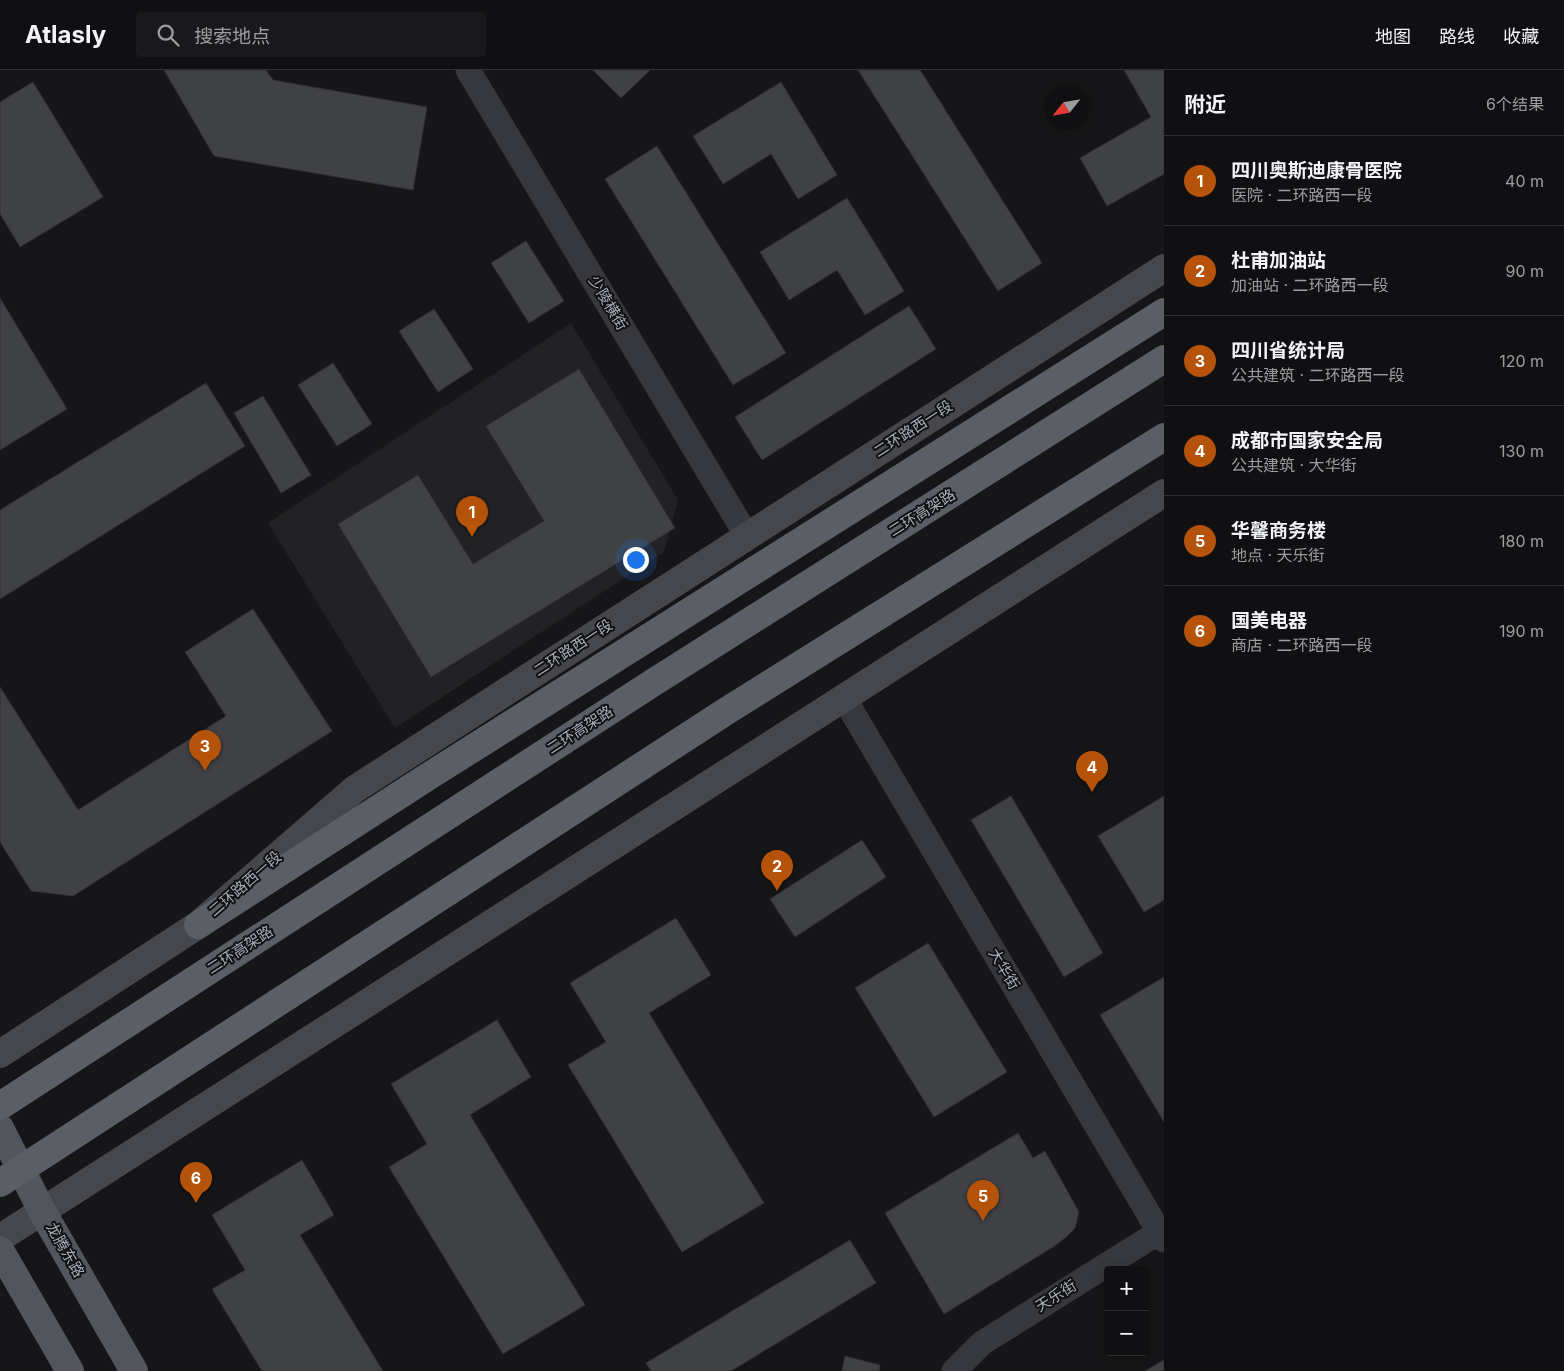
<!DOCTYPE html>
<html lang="zh">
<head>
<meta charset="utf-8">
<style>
  :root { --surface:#101012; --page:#19191b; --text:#f1f3f6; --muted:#9c9d9f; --line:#303032; --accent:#b45309 }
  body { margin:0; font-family:Inter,"Noto Sans SC",sans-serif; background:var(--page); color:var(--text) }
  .controls { position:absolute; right:15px; bottom:15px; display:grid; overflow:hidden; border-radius:5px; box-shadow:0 2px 12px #0003 }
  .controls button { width:45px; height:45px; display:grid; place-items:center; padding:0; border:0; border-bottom:1px solid var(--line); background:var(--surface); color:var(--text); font:25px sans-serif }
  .compass { position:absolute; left:1044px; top:15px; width:45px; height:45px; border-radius:50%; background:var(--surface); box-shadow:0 2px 12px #0003; rotate:239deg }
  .you { position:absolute; left:635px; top:489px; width:18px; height:18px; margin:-12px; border:4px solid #fff; border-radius:50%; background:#1a73e8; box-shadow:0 0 0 8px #1a73e833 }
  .badge { display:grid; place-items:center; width:32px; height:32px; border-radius:50%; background:var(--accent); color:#fff; font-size:16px; font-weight:700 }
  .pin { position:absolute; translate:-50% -41px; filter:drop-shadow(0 1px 2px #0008) }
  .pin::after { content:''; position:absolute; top:26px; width:18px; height:15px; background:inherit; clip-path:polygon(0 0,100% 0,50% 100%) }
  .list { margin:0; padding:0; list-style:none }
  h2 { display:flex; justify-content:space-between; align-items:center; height:65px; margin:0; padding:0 20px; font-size:21px }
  h2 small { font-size:16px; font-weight:400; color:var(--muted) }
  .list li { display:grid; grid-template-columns:32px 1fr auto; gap:15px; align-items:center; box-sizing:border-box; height:90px; padding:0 20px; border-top:1px solid var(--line) }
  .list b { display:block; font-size:19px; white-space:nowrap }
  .list p { margin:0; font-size:16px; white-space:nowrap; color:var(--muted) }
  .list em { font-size:16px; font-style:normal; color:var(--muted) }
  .icon { flex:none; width:28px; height:28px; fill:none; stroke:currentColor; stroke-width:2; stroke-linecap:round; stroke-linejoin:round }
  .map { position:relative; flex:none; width:1164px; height:1301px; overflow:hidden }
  header { display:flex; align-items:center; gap:30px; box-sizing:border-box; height:70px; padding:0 25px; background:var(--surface); border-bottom:1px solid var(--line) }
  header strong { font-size:24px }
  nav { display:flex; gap:28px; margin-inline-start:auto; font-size:18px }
  .search { width:350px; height:45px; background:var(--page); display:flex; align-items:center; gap:12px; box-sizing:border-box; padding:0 18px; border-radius:5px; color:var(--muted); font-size:19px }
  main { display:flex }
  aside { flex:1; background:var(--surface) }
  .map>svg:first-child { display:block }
  .built { fill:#222225 }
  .building { fill:#404145; stroke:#303034 }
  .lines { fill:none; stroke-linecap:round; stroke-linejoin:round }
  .minor { stroke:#37383d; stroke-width:25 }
  .secondary { stroke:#45474d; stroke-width:28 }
  .primary { stroke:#53555c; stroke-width:28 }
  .trunk { stroke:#5b5e65; stroke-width:28 }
  .trunk-bridge { stroke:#5b5e65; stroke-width:28 }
  .labels { text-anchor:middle; stroke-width:4; stroke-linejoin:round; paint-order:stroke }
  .street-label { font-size:15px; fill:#a8adb8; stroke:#111113 }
</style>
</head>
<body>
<header>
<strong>Atlasly</strong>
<div class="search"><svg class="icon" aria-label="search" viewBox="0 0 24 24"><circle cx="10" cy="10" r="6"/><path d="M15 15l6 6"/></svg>搜索地点</div>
<nav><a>地图</a><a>路线</a><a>收藏</a></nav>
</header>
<main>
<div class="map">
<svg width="1164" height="1301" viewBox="0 0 1164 1301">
  <rect width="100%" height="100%" fill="#161618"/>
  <!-- built -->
  <path class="built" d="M571,253l107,177 -14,52 -269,176 -127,-205z"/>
  <!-- building -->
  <path class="building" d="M164,0h102l7,10 154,27 -14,83 -199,-34z
    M593,0h57l-29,28z
    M858,0h62l122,193 -44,28z
    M1124,0h40v104l-57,32 -27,-48 71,-41z
    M33,12l70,115 -83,50 -20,-33v-112z
    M781,12l56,93 -39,24 -27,-45 -48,30 -30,-48z
    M657,76l129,207 -53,32 -128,-206z
    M847,128l57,93 -39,24 -28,-45 -48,30 -29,-48z
    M526,171l38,60 -35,22 -38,-60z
    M0,228l67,111 -67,41z
    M909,236l27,43 -174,111 -27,-43z
    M434,239l39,60 -35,23 -39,-61z
    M333,293l39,61 -35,22 -39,-61z
    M579,299l96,159 -244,149 -93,-153 80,-49 55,89 71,-43 -58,-95z
    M206,313l39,63 -245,153v-89z
    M263,326l48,79 -30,18 -47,-80z
    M253,539l79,122 -259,165 -42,-5 -31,-49v-155l78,123 148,-94 -41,-64z
    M1011,726l92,157 -39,24 -93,-157z
    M1164,726v104l-20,12 -46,-76z
    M862,770l24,37 -91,60 -25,-38z
    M676,848l35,57 -62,38 115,190 -82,49 -114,-187 38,-23 -36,-59z
    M928,873l79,129 -73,45 -79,-129z
    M1164,907v145l-64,-107z
    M497,950l34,57 -61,38 115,190 -82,49 -114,-187 38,-23 -36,-60z
    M1018,1063l15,25 12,-7 34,61 -4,16 -10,10 -12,9 -109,67 -59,-101z
    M302,1090l32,55 -34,20 83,136h-121l-50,-82 33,-19 -33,-55z
    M850,1170l26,43 -145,88h-80l-5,-8z
    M845,1286l35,9 -1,6h-37z
    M1164,1290v11h-19z"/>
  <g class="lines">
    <!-- minor -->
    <path class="minor" d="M468,0l279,466
      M844,628l320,542
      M954,1301l28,-28 182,-114"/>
    <!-- secondary -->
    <path class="secondary" d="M0,984l198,-129 157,-136 809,-521
      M0,1168l1164,-745"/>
    <!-- primary -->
    <path class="primary" d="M0,1058l42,83 92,160
      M0,1180l70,121"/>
    <!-- trunk -->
    <path class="trunk" d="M198,855l231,-149 735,-464
      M0,1036l654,-424 510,-323"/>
    <!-- trunk-bridge -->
    <path class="trunk-bridge" d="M0,1113l725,-471 439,-275"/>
  </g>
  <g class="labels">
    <!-- street labels -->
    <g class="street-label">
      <text transform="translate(608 233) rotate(59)" y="5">少陵横街</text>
      <text transform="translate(913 359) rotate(-33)" y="5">二环路西一段</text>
      <text transform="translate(922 443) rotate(-32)" y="5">二环高架路</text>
      <text transform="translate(573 578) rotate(-33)" y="5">二环路西一段</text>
      <text transform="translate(580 660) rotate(-33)" y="5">二环高架路</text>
      <text transform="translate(245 814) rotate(-41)" y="5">二环路西一段</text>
      <text transform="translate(240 880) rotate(-33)" y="5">二环高架路</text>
      <text transform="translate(1004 899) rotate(59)" y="5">大华街</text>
      <text transform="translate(65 1180) rotate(60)" y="5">龙腾东路</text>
      <text transform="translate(1056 1226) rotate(-32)" y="5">天乐街</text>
    </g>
  </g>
</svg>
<div class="controls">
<button>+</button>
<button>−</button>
</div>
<svg class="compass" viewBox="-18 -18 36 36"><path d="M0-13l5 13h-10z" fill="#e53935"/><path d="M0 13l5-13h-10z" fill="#9c9d9f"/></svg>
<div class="you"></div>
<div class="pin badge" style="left:472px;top:467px">1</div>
<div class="pin badge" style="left:777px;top:821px">2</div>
<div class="pin badge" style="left:205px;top:701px">3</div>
<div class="pin badge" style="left:1092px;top:722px">4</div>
<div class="pin badge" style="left:983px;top:1151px">5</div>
<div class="pin badge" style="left:196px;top:1133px">6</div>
</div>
<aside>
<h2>附近<small>6个结果</small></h2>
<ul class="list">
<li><span class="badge">1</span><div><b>四川奥斯迪康骨医院</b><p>医院 · 二环路西一段</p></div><em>40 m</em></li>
<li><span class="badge">2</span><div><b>杜甫加油站</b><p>加油站 · 二环路西一段</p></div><em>90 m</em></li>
<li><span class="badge">3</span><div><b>四川省统计局</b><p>公共建筑 · 二环路西一段</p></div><em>120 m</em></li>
<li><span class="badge">4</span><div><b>成都市国家安全局</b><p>公共建筑 · 大华街</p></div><em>130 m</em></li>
<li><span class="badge">5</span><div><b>华馨商务楼</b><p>地点 · 天乐街</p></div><em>180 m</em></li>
<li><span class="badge">6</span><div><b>国美电器</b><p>商店 · 二环路西一段</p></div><em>190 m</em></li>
</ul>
</aside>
</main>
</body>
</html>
